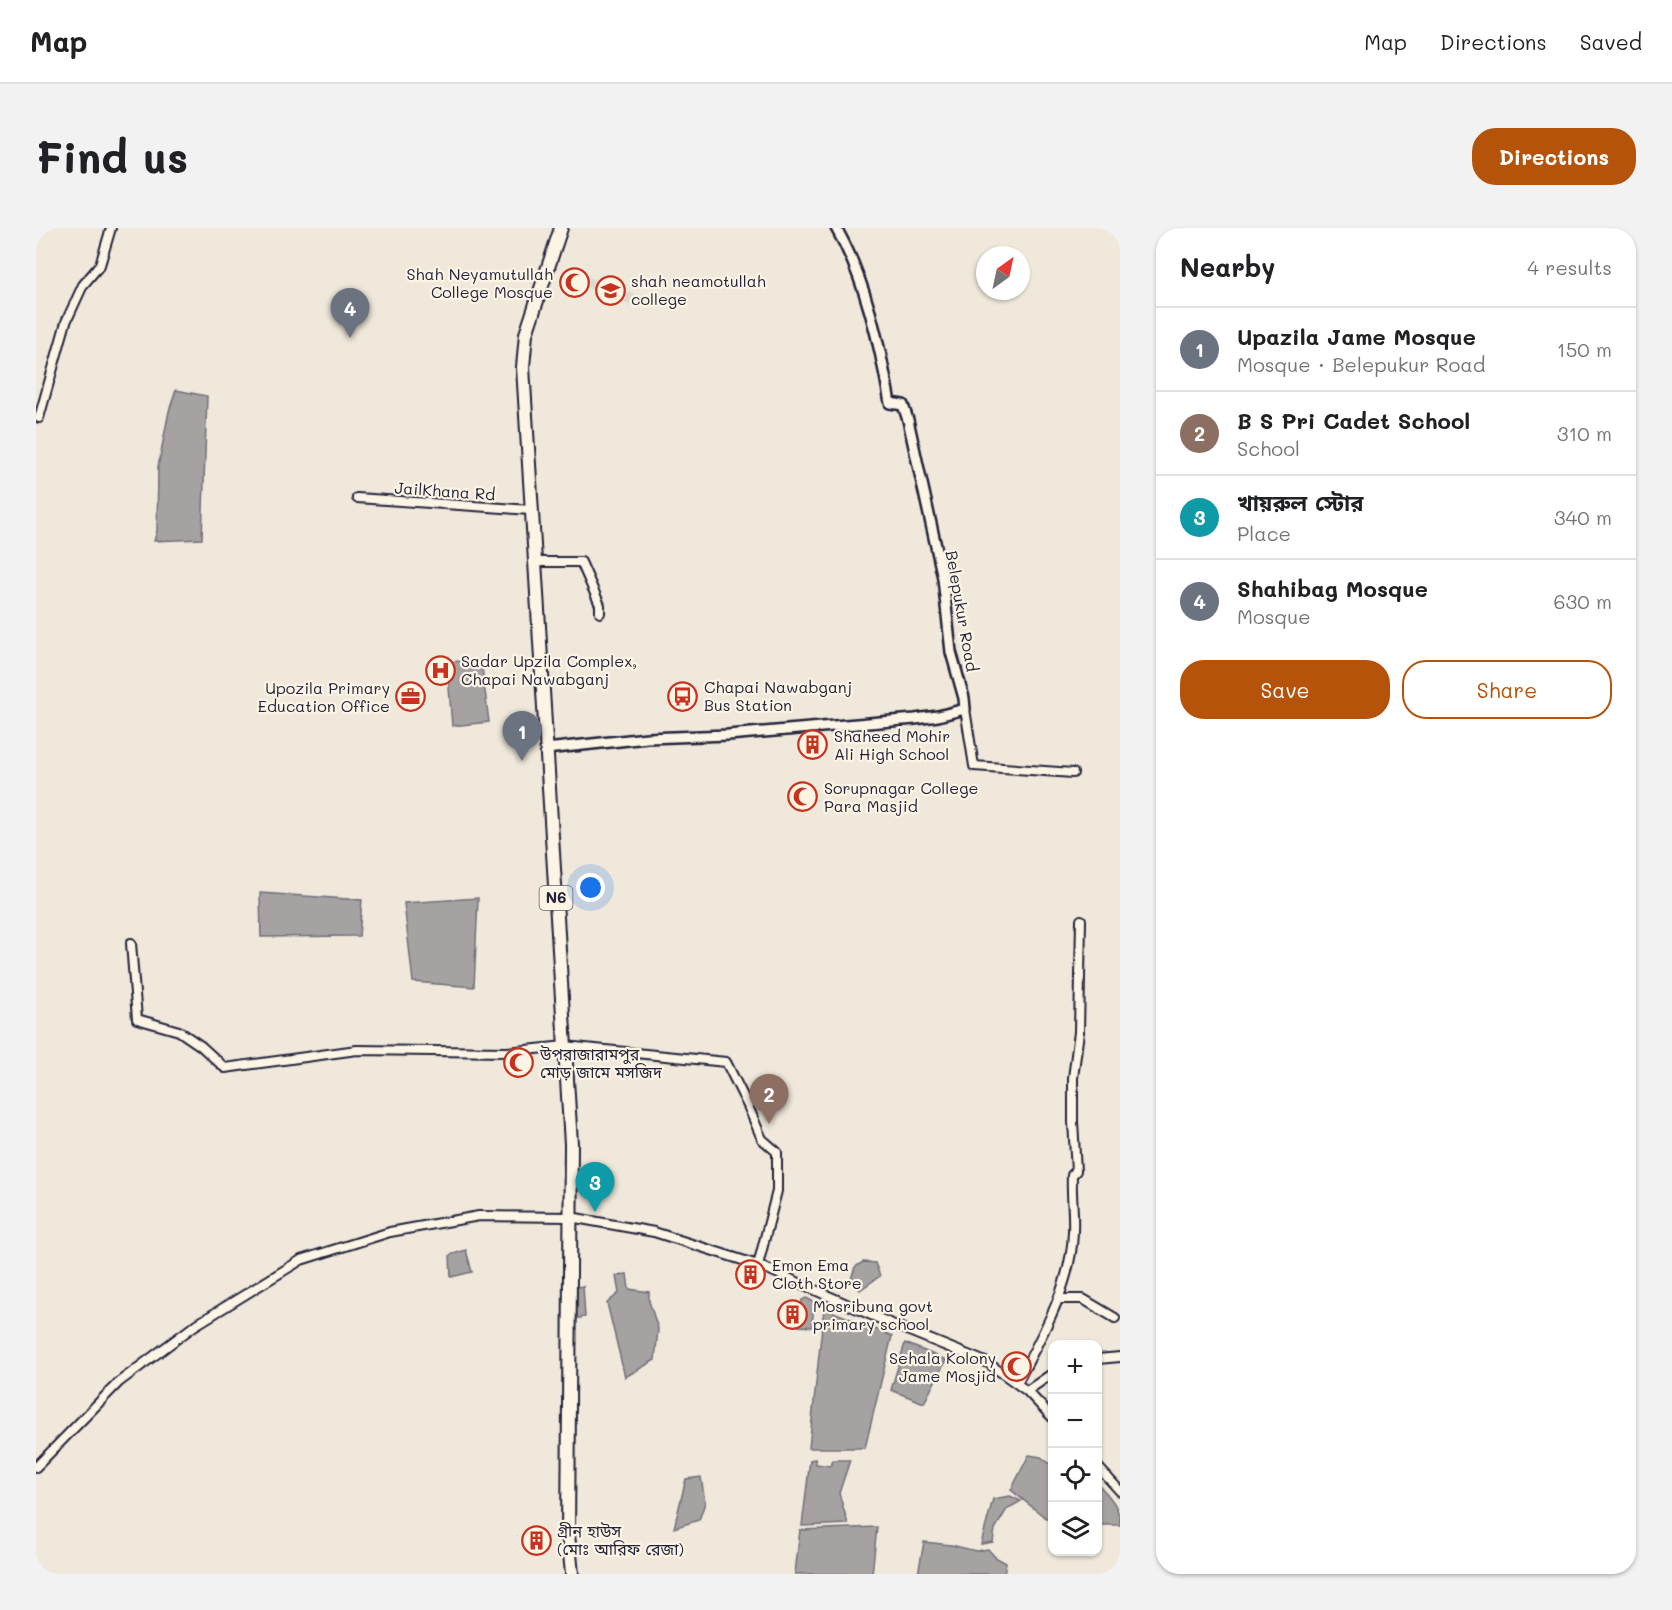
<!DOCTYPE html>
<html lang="en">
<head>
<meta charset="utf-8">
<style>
  :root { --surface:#fff; --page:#f2f2f2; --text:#202124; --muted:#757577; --line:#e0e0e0; --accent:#b45309 }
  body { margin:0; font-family:Mali,"Noto Sans Bengali",sans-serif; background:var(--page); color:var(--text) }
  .controls { position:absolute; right:18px; bottom:18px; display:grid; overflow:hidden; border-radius:12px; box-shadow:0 2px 4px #0004 }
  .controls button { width:54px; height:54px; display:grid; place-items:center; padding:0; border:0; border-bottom:2px solid var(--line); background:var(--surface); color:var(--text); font:30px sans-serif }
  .compass { position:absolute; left:940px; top:18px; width:54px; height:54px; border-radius:50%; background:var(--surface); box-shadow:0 2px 4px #0004; rotate:33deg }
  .you { position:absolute; left:555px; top:660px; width:21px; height:21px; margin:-15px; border:4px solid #fff; border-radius:50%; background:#1a73e8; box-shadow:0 0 0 9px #1a73e833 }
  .badge { display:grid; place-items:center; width:39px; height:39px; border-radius:50%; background:var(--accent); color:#fff; font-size:20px; font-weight:700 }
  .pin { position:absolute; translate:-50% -50px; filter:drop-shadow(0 2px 3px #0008) }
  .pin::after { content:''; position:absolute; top:32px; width:21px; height:18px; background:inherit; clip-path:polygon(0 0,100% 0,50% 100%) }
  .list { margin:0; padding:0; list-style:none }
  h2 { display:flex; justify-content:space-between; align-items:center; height:78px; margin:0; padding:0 24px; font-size:26px }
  h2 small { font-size:20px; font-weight:400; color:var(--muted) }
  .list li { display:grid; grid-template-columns:39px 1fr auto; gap:18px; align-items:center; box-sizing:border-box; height:84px; padding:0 24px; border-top:2px solid var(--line) }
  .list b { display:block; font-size:22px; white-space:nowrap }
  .list p { margin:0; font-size:20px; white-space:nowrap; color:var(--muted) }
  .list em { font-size:20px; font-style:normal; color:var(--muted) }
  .actions { display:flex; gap:12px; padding:18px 24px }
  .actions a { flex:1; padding:14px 0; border:2px solid var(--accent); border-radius:24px; text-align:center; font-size:21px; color:var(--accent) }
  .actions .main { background:var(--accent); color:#fff }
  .icon { flex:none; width:33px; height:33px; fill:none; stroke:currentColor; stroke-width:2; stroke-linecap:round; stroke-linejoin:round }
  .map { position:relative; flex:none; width:1084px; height:1346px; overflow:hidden; border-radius:24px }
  header { display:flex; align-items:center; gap:36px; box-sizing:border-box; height:84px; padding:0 30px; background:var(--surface); border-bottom:2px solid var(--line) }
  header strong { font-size:28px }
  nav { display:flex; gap:33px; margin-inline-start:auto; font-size:21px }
  .intro { display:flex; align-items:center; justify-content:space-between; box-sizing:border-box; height:144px; padding:0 36px }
  h1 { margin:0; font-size:42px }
  .button { padding:15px 27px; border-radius:24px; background:var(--accent); color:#fff; font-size:21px; font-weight:700 }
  main { display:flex; gap:36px; padding:0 36px }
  aside { flex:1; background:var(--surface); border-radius:24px; box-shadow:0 2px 4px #0004 }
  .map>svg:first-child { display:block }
  .built { fill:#e0d9cf }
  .water { fill:#a6a2a2; stroke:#716f79; stroke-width:1.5 }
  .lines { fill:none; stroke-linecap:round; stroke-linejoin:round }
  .minor-casing { stroke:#22223b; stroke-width:12 }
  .tertiary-casing { stroke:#22223b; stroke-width:14 }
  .trunk-casing { stroke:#22223b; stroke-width:16 }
  .minor { stroke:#fcf5e5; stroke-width:8 }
  .tertiary { stroke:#fcf5e5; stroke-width:9 }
  .trunk { stroke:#fcf5e5; stroke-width:12 }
  .labels { text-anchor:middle; stroke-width:4.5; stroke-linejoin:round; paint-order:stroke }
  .shield { fill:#fcf5e5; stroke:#63616e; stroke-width:1.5 }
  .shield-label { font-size:15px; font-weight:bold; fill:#22223b }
  .poi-label { font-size:16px; fill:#22223b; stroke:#fcf5e5; text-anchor:start }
  .street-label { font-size:16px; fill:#22223b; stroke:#fcf5e5 }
</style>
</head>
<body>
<header>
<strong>Map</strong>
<nav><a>Map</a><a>Directions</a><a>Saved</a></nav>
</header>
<div class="intro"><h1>Find us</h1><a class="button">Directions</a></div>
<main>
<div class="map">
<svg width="1084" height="1346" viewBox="0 0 1084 1346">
  <rect width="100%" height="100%" fill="#efe8db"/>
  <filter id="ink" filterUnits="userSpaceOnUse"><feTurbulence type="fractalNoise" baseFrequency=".0167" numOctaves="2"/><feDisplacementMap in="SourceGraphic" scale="12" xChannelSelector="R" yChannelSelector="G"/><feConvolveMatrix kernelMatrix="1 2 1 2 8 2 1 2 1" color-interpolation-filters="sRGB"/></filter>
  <g filter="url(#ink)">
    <!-- built -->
    <path class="built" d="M552,49l47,17 -2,12 -48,-19z"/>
    <!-- water -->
    <path class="water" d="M140,162l31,6 -5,143 -48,2 3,-10 1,-64 11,-56z
      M445,432l8,62 -37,4 -5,-64z
      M224,665l102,7 -3,36 -98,1z
      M442,670l-4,89 -61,-5 -9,-79z
      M430,1022l6,22 -21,5 -1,-22z
      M827,1034l12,1 5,13 -20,14 -9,-11 4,-12z
      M591,1046l2,15 20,3v9l9,28 -3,31 -30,17 -18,-74 12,-10 -3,-17z
      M547,1058l2,31 -11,2 -2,-31z
      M770,1070l8,4 -2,25 -14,-1 4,-26z
      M788,1080l68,28 -27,112h-56z
      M869,1115l41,17 -22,43 -33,-13z
      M993,1227l12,2 8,6h3v57l-6,-2 -35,-28z
      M779,1231l1,5 14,2 3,-6h17l-11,33 9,31 -46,2 8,-66z
      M665,1249l4,26 -6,17 -25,8 12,-49z
      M1062,1256c12,13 22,22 22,41h-22z
      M974,1268l11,5 -14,8 -12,20 -2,13 -12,2 12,-45z
      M841,1299l-5,47h-77l5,-44z
      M888,1314l27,3 25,6 12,-2 7,8 11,6 -2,11h-86z"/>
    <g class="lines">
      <defs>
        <path id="minor" d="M3,190l27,-96 17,-37 17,-20 11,-37
          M321,270l174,12
          M499,334h46l19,43v8
          M929,481l9,57 99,7
          M95,715l6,76 42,12 22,15 24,22 132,-18 150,2 58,-6 161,16 22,44 14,33 15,13v39l-19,74
          M1022,1071h25l32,19
          M1062,1131l22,-2
          M981,1155c24,-46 55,-98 56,-152 1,-18 -2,-37 -1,-56l4,-4 -3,-49v-44l6,-46 2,-112
          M991,1163l26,-18
          M0,1239l83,-85 75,-56 107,-66 89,-28 89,-16 91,1 84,15 107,34 126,56 101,41 39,28 26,27
          M1062,1239l22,24"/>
        <path id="tertiary" d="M510,521l101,-11 81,-3 187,-16 23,-3 27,-7 -1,-11 -13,-46 -8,-74 -35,-158 -5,-15 -13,-2c-10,-58 -25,-125 -54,-175"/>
        <path id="trunk" d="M525,0l-35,106 -3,33 48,777 -3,390 4,40"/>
      </defs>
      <!-- minor casing -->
      <use href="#minor" class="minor-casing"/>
      <!-- tertiary casing -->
      <use href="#tertiary" class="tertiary-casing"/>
      <!-- trunk casing -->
      <use href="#trunk" class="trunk-casing"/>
      <!-- minor -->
      <use href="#minor" class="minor"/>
      <!-- tertiary -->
      <use href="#tertiary" class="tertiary"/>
      <!-- trunk -->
      <use href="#trunk" class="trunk"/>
    </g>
  </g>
  <!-- icons -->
  <defs>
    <symbol id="mosque-ring" viewBox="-11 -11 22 22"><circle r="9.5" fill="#fcf5e5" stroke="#c8321e" stroke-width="1.5"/><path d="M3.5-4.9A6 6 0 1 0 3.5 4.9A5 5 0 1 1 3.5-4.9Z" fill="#c8321e"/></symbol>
    <symbol id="university-ring" viewBox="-11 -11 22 22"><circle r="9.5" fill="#fcf5e5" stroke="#c8321e" stroke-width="1.5"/><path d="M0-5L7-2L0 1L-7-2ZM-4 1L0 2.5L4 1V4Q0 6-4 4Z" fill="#c8321e"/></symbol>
    <symbol id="hospital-ring" viewBox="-11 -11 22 22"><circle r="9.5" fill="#fcf5e5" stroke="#c8321e" stroke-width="1.5"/><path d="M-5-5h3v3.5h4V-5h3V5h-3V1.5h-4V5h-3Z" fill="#c8321e"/></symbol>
    <symbol id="bus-ring" viewBox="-11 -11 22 22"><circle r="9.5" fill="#fcf5e5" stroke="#c8321e" stroke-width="1.5"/><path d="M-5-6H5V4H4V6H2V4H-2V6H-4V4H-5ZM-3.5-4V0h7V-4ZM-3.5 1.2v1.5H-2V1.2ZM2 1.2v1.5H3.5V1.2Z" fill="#c8321e"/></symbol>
    <symbol id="office-ring" viewBox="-11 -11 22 22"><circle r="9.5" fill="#fcf5e5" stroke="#c8321e" stroke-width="1.5"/><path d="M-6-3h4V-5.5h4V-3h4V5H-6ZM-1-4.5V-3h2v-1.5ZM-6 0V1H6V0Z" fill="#c8321e"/></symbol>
    <symbol id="building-ring" viewBox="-11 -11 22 22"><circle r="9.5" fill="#fcf5e5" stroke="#c8321e" stroke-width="1.5"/><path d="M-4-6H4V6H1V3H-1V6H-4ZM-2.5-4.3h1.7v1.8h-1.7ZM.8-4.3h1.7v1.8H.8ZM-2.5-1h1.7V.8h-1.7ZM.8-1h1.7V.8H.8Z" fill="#c8321e"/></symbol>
  </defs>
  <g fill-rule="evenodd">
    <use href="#mosque-ring" x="522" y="38" width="33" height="33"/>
    <use href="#university-ring" x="558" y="46" width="33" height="33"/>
    <use href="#hospital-ring" x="388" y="426" width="33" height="33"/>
    <use href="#bus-ring" x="630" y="452" width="33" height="33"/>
    <use href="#office-ring" x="358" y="452" width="33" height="33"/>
    <use href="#building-ring" x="760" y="500" width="33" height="33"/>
    <use href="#mosque-ring" x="750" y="552" width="33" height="33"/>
    <use href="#mosque-ring" x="466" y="818" width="33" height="33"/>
    <use href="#building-ring" x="698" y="1030" width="33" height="33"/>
    <use href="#building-ring" x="740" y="1070" width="33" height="33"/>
    <use href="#mosque-ring" x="964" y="1122" width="33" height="33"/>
    <use href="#building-ring" x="484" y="1296" width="33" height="33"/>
  </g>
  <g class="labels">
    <!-- shield labels -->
    <rect class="shield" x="503.5" y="658" width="33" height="24" rx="4.5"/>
    <g class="shield-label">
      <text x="520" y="675">N6</text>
    </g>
    <!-- poi labels -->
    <g class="poi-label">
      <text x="517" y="52" text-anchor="end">Shah Neyamutullah<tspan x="517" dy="18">College Mosque</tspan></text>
      <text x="595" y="59">shah neamotullah<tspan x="595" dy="18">college</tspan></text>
      <text x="425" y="439">Sadar Upzila Complex,<tspan x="425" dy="18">Chapai Nawabganj</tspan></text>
      <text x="668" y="465">Chapai Nawabganj<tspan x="668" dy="18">Bus Station</tspan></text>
      <text x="354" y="466" text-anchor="end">Upozila Primary<tspan x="354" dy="18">Education Office</tspan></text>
      <text x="798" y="514">Shaheed Mohir<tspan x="798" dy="18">Ali High School</tspan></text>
      <text x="788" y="566">Sorupnagar College<tspan x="788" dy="18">Para Masjid</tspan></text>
      <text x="504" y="832">উপরাজারামপুর<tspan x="504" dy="18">মোড় জামে মসজিদ</tspan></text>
      <text x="736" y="1043">Emon Ema<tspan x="736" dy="18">Cloth Store</tspan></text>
      <text x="777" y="1084">Mosribuna govt<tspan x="777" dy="18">primary school</tspan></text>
      <text x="960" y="1136" text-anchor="end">Sehala Kolony<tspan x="960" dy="18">Jame Mosjid</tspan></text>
      <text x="521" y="1309">গ্রীন হাউস<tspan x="521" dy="18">(মোঃ আরিফ রেজা)</tspan></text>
    </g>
    <!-- street labels -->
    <g class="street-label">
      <text transform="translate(409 263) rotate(4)" y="6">JailKhana Rd</text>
      <text transform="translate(926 383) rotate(80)" y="6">Belepukur Road</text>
    </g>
  </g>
</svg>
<div class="controls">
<button>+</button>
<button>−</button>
<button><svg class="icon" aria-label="locate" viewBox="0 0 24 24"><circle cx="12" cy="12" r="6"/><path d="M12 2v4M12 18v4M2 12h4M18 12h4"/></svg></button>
<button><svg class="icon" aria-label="layers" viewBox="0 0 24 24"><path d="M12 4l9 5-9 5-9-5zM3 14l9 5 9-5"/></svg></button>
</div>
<svg class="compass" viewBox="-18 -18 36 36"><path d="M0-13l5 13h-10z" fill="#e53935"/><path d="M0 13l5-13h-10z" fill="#757577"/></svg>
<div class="you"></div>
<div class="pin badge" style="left:486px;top:533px;background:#6b7280">1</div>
<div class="pin badge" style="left:733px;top:896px;background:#8d6e63">2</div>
<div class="pin badge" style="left:559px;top:984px;background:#0f9aa8">3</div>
<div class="pin badge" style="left:314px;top:110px;background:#6b7280">4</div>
</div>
<aside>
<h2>Nearby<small>4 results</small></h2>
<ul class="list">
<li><span class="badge" style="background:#6b7280">1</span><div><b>Upazila Jame Mosque</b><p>Mosque · Belepukur Road</p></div><em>150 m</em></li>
<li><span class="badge" style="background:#8d6e63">2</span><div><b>B S Pri Cadet School</b><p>School</p></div><em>310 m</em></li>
<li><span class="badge" style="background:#0f9aa8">3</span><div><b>খায়রুল স্টোর</b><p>Place</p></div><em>340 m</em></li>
<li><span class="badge" style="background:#6b7280">4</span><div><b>Shahibag Mosque</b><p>Mosque</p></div><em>630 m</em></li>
</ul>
<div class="actions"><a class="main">Save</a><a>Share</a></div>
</aside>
</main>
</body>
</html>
